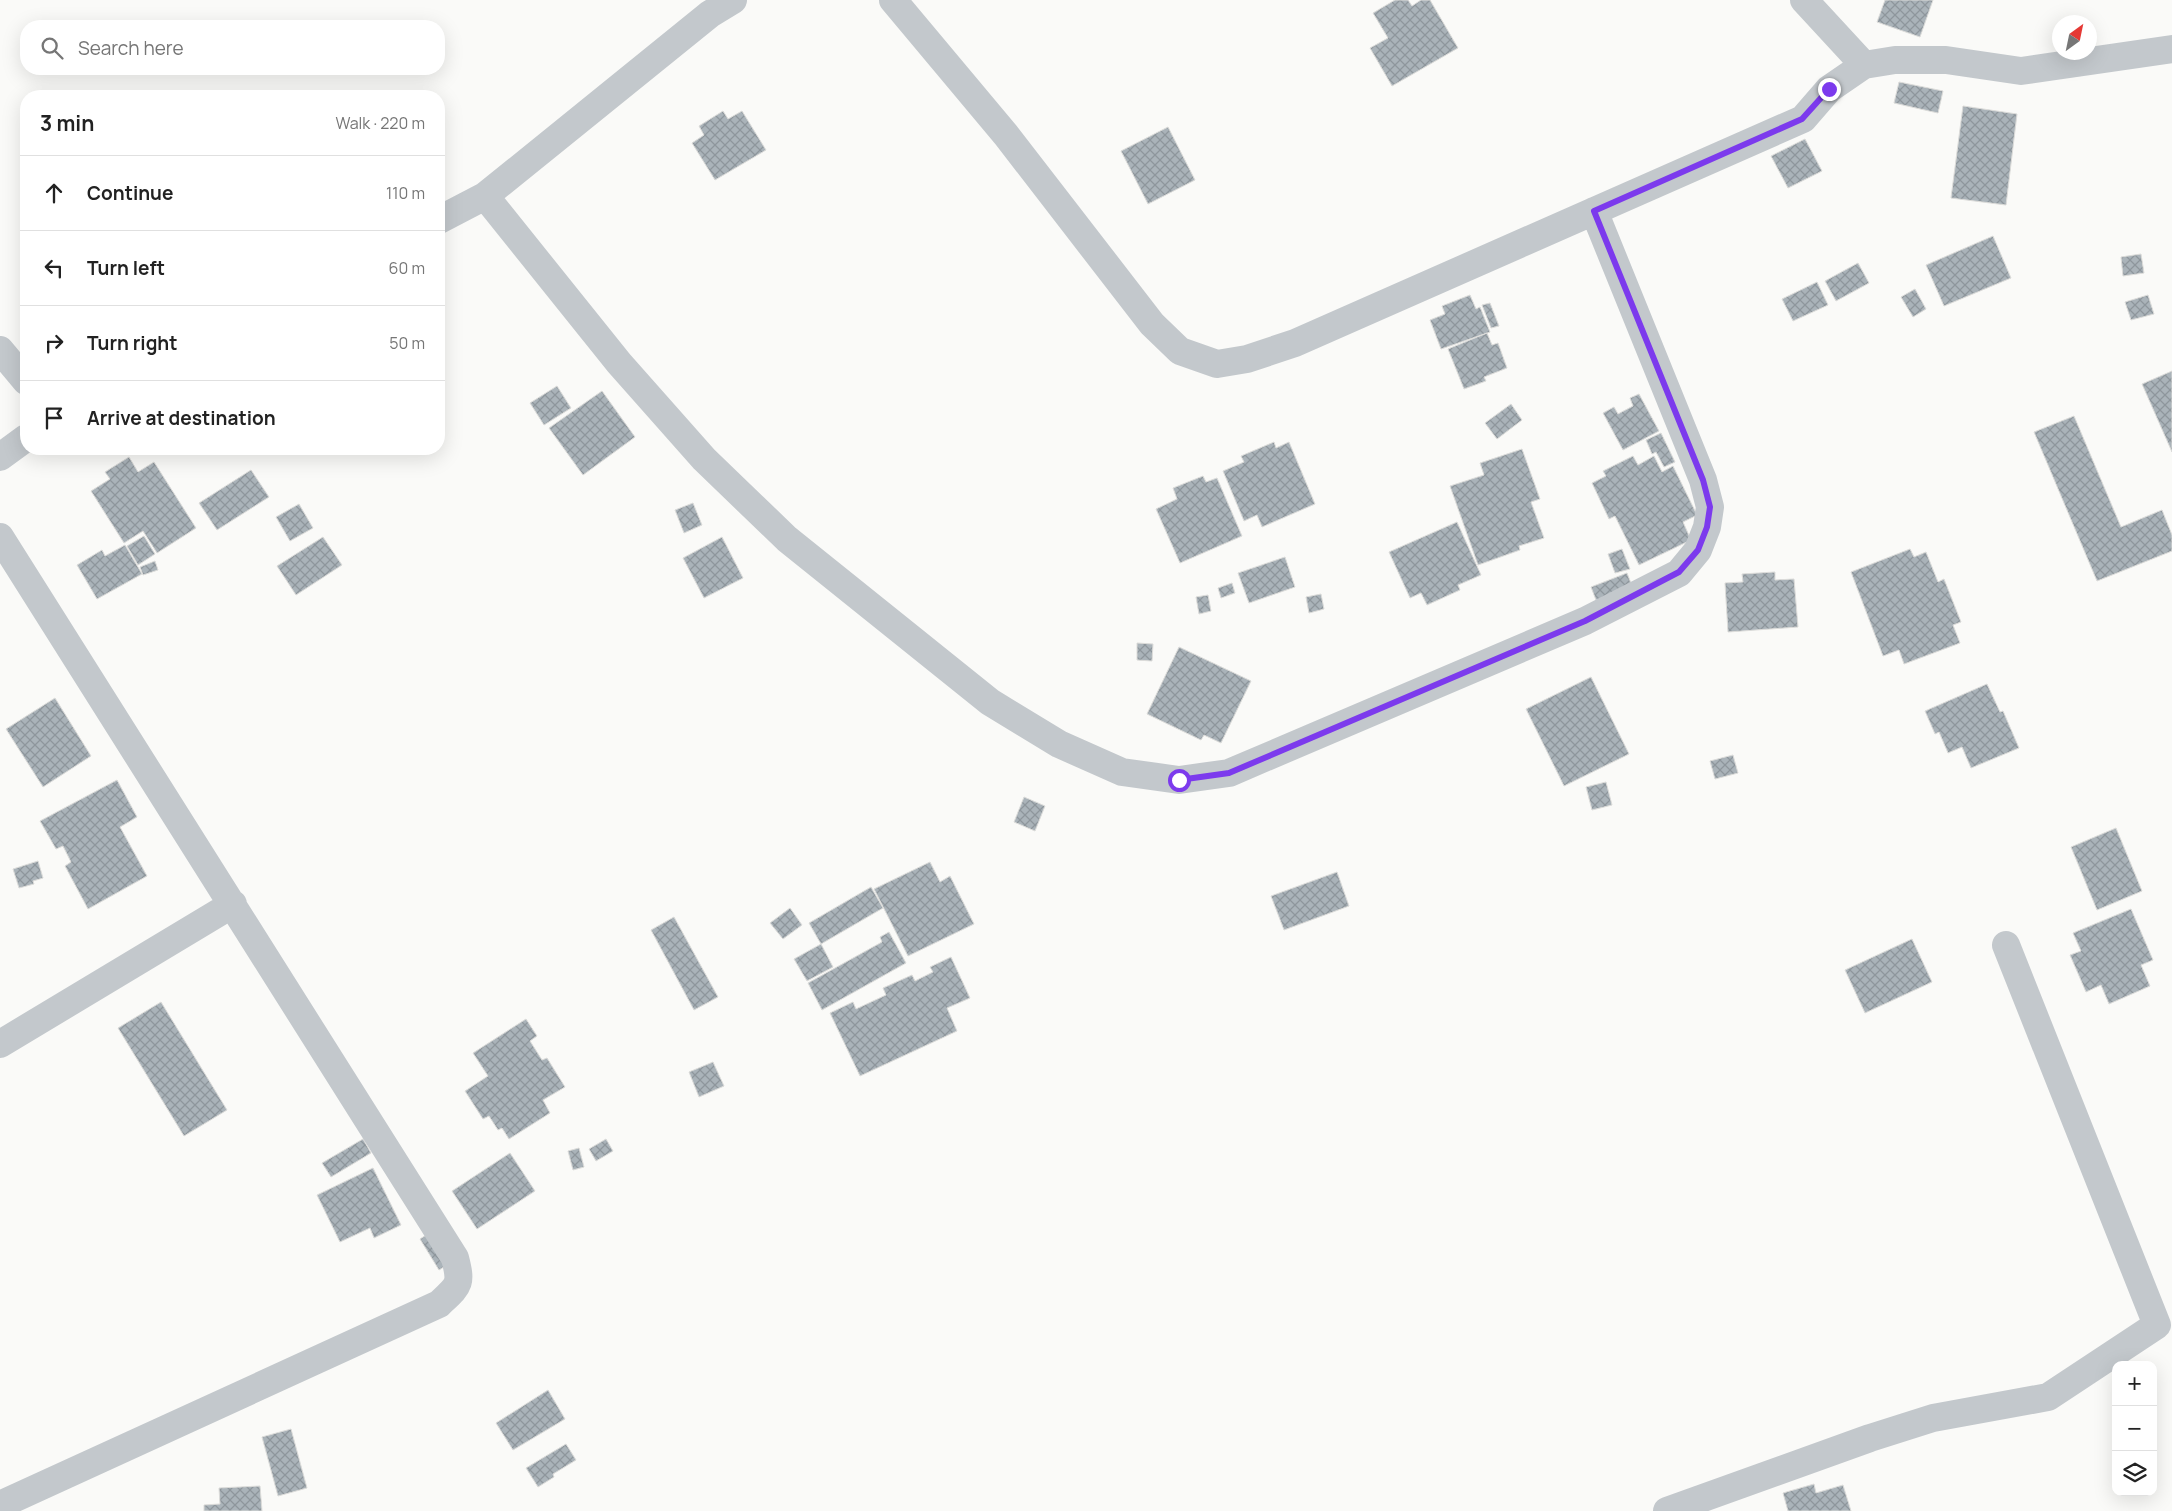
<!DOCTYPE html>
<html lang="en">
<head>
<meta charset="utf-8">
<style>
  :root { --surface:#fff; --page:#f6f6f6; --text:#222; --muted:#767676; --line:#e0e0e0 }
  body { margin:0; font-family:Manrope,sans-serif; background:var(--page); color:var(--text) }
  .controls { position:absolute; right:15px; bottom:15px; display:grid; overflow:hidden; border-radius:10px; box-shadow:0 5px 20px #0002 }
  .controls button { width:45px; height:45px; display:grid; place-items:center; padding:0; border:0; border-bottom:1px solid var(--line); background:var(--surface); color:var(--text); font:25px sans-serif }
  .compass { position:absolute; left:2052px; top:15px; width:45px; height:45px; border-radius:50%; background:var(--surface); box-shadow:0 5px 20px #0002; rotate:33deg }
  .stop { position:absolute; width:15px; height:15px; margin:-11px; border:4px solid #7c3aed; border-radius:50%; background:#fff }
  .stop.end { background:#7c3aed; border-color:#fff; box-shadow:0 1px 5px #0008 }
  .list { margin:0; padding:0; list-style:none }
  h2 { display:flex; justify-content:space-between; align-items:center; height:65px; margin:0; padding:0 20px; font-size:21px }
  h2 small { font-size:16px; font-weight:400; color:var(--muted) }
  .list li { display:grid; grid-template-columns:32px 1fr auto; gap:15px; align-items:center; box-sizing:border-box; height:75px; padding:0 20px; border-top:1px solid var(--line) }
  .list b { display:block; font-size:19px; white-space:nowrap }
  .list em { font-size:16px; font-style:normal; color:var(--muted) }
  .icon { flex:none; width:28px; height:28px; fill:none; stroke:currentColor; stroke-width:2; stroke-linecap:round; stroke-linejoin:round }
  .map { position:relative; flex:none; width:2172px; height:1511px; overflow:hidden }
  .search { position:absolute; background:var(--surface); box-shadow:0 5px 20px #0002; left:20px; top:20px; width:425px; height:55px; display:flex; align-items:center; gap:12px; box-sizing:border-box; padding:0 18px; border-radius:20px; color:var(--muted); font-size:19px }
  .panel { position:absolute; background:var(--surface); box-shadow:0 5px 20px #0002; left:20px; top:90px; width:425px; height:365px; border-radius:20px }
  .map>svg:first-child { display:block }
  .building { fill:url(#building-cross-hatch); stroke:#dcdcda }
  .lines { fill:none; stroke-linecap:round; stroke-linejoin:round }
  .minor { stroke:#c3c8cc; stroke-width:28 }
  .route { stroke:#7c3aed; stroke-width:6 }
</style>
</head>
<body>
<div class="map">
<svg width="2172" height="1511" viewBox="0 0 2172 1511">
  <defs>
    <pattern id="building-cross-hatch" width="8" height="8" patternUnits="userSpaceOnUse" patternTransform="scale(1.25)"><rect width="8" height="8" fill="#aab3b9"/><path d="M0 0l8 8M0 8l8-8" fill="none" stroke="#8e969c"/></pattern>
  </defs>
  <rect width="100%" height="100%" fill="#fafaf8"/>
  <!-- building -->
  <path class="building" d="M1395,0h13l4,6 9,-6h9l28,48 -66,38 -22,-38 18,-10 -15,-25z
    M1885,0h48l-13,37 -43,-15z
    M1899,82l44,9 -5,22 -44,-10z
    M1963,106l54,8 -11,91 -55,-7z
    M723,111l5,8 14,-8 24,39 -51,30 -23,-37 12,-8 -5,-9z
    M1168,127l27,53 -47,24 -27,-53z
    M1805,139l17,32 -34,17 -17,-32z
    M1993,236l18,42 -67,28 -18,-41z
    M2141,254l3,19 -21,3 -2,-19z
    M1858,263l11,20 -33,18 -11,-20z
    M1817,282l11,23 -35,16 -11,-22z
    M1915,289l11,20 -13,8 -12,-20z
    M1470,295l6,14 4,-2 10,25 -49,17 -11,-29 15,-6 -3,-8z
    M2148,295l6,19 -23,6 -6,-18z
    M1490,303l9,23 -8,2 -9,-23z
    M1487,333l5,12 6,-2 9,25 -23,9 2,4 -22,8 -16,-40z
    M2172,371v81l-30,-68z
    M557,386l14,22 -27,17 -14,-22z
    M602,391l33,46 -52,38 -34,-47z
    M1639,394l20,37 -36,19 -20,-37 11,-6 4,7 15,-8 -3,-8z
    M1511,404l11,16 -25,19 -12,-16z
    M2074,416l47,111 41,-17 10,25v16l-75,30 -63,-149z
    M1661,433l14,29 -11,5 -8,-15 -4,2 -6,-14z
    M1274,442l2,6 13,-6 26,62 -53,23 -5,-12 -13,6 -21,-50 21,-9 -3,-6z
    M1522,449l18,50 -9,3 13,36 -25,8 1,4 -42,15 -28,-79 34,-11 -4,-12z
    M1633,456l5,9 16,-9 8,16 11,-6 24,49 -14,7 8,18 -52,25 -24,-49 -6,3 -17,-36 14,-7 -3,-5z
    M129,457l9,15 16,-10 42,66 -39,25 -14,-22 -19,12 -33,-52 19,-12 -5,-7z
    M251,470l18,27 -52,33 -18,-27z
    M1203,476l3,6 11,-4 25,58 -62,27 -24,-54 21,-10 -4,-11z
    M693,503l9,22 -18,8 -9,-23z
    M299,504l14,24 -23,13 -14,-24z
    M1457,522l24,53 -23,10 2,5 -33,15 -6,-12 -11,5 -21,-46z
    M144,536l11,18 -17,11 -11,-19z
    M323,537l19,28 -46,30 -19,-29z
    M722,537l21,41 -39,20 -21,-40z
    M125,545l17,29 -45,25 -20,-34 25,-15 3,6z
    M1622,549l8,20 -15,4 -7,-19z
    M1910,549l4,8 12,-5 12,30 6,-3 17,43 -8,3 7,18 -56,21 -5,-14 -16,6 -32,-84z
    M1285,557l10,30 -46,16 -11,-30z
    M155,561l3,9 -15,5 -3,-8z
    M1775,572v8l19,-1 4,48 -70,5 -3,-49 18,-1 -1,-8z
    M1627,573l7,18 -38,9 -5,-13z
    M1232,583l3,10 -14,5 -3,-10z
    M1321,594l3,15 -15,4 -3,-16z
    M1208,595l3,16 -12,3 -3,-17z
    M1137,643l16,1 -1,17 -15,-1z
    M1179,647l72,34 -30,62 -17,-8 -3,5 -54,-26z
    M1591,677l38,77 -65,32 -38,-77z
    M1987,684l13,28 3,-1 16,37 -48,20 -9,-21 -14,6 -9,-21 -4,2 -10,-23z
    M55,698l36,58 -48,31 -37,-58z
    M1733,755l5,18 -23,6 -5,-18z
    M117,780l20,37 -17,10 27,49 -59,33 -23,-43 6,-4 -8,-16 -7,3 -16,-28z
    M1606,782l6,23 -20,5 -6,-23z
    M1024,797l21,9 -10,25 -21,-9z
    M2116,828l26,63 -45,19 -26,-63z
    M38,861l5,17 -10,3 1,3 -15,4 -6,-19z
    M930,862l10,20 10,-6 24,48 -66,32 -34,-67z
    M1337,872l12,34 -65,24 -13,-34z
    M871,887l12,21 -62,36 -12,-21z
    M790,908l12,17 -19,14 -13,-16z
    M2131,909l22,51 -12,5 9,21 -41,18 -8,-19 -15,7 -16,-37 11,-4 -8,-18z
    M674,917l44,80 -24,13 -43,-80z
    M889,932l17,31 -84,47 -14,-27 74,-41 -2,-5z
    M1912,939l20,43 -67,31 -20,-43z
    M821,944l12,23 -26,14 -13,-22z
    M951,957l19,41 -23,10 10,23 -97,45 -30,-63 23,-11 3,7 30,-14 -3,-7 29,-13 3,6 18,-9 -3,-5z
    M161,1002l66,108 -43,26 -66,-108z
    M526,1019l11,17 -7,5 12,19 5,-2 18,29 -22,13 7,13 -41,26 -7,-11 -4,2 -9,-14 -6,3 -18,-28 23,-15 -15,-23z
    M713,1062l11,24 -25,11 -10,-25z
    M363,1139l8,14 -40,24 -9,-14z
    M606,1139l7,12 -17,10 -7,-12z
    M579,1148l5,19 -11,3 -5,-19z
    M510,1153l25,38 -58,38 -25,-38z
    M373,1168l28,57 -27,13 -4,-10 -30,14 -23,-47z
    M431,1232l19,31 -11,7 -19,-31z
    M548,1390l17,29 -52,31 -17,-27z
    M291,1429l16,59 -29,8 -16,-59z
    M566,1444l10,16 -23,14 1,3 -16,10 -12,-19z
    M1814,1484l2,9 27,-8 8,26h-63l-5,-18z
    M260,1486l2,25h-58v-6l16,-1 -1,-16z"/>
  <g class="lines">
    <!-- minor -->
    <path class="minor" d="M893,0l113,135 146,189 28,27 37,13 30,-5 48,-16 508,-224 26,-30 35,-24 31,-5h51l75,11 151,-22
      M1804,0l60,65
      M485,196l134,167 85,96 83,80 203,163 69,42 63,28 57,8 50,-7 356,-152 94,-48 19,-23 9,-23 3,-20 -7,-27 -109,-269
      M439,220l46,-24 225,-182 23,-14
      M0,350l26,31
      M0,457l26,-19
      M0,537l455,721c7,27 4,27 -16,46l-439,201
      M0,1044l233,-140
      M1667,1511l203,-73 63,-20 115,-21 109,-72 -151,-380"/>
  </g>
  <g class="lines">
    <!-- route -->
    <path class="route" d="M1179,780l50,-7 356,-152 94,-49 19,-22 9,-23 3,-20 -7,-27 -109,-269 208,-92 27,-30"/>
  </g>
</svg>
<div class="controls">
<button>+</button>
<button>−</button>
<button><svg class="icon" aria-label="layers" viewBox="0 0 24 24"><path d="M12 4l9 5-9 5-9-5zM3 14l9 5 9-5"/></svg></button>
</div>
<svg class="compass" viewBox="-18 -18 36 36"><path d="M0-13l5 13h-10z" fill="#e53935"/><path d="M0 13l5-13h-10z" fill="#767676"/></svg>
<div class="stop" style="left:1179px;top:780px"></div>
<div class="stop end" style="left:1829px;top:89px"></div>
<div class="search"><svg class="icon" aria-label="search" viewBox="0 0 24 24"><circle cx="10" cy="10" r="6"/><path d="M15 15l6 6"/></svg>Search here</div>
<section class="panel">
<h2>3 min<small>Walk · 220 m</small></h2>
<ul class="list">
<li><svg class="icon" aria-label="ahead" viewBox="0 0 24 24"><path d="M12 20V5M6 11l6-6 6 6"/></svg><div><b>Continue</b></div><em>110 m</em></li>
<li><svg class="icon" aria-label="left" viewBox="0 0 24 24"><path d="M17 20v-9H6M10 6l-5 5 5 5"/></svg><div><b>Turn left</b></div><em>60 m</em></li>
<li><svg class="icon" aria-label="right" viewBox="0 0 24 24"><path d="M7 20v-9h11M14 6l5 5-5 5"/></svg><div><b>Turn right</b></div><em>50 m</em></li>
<li><svg class="icon" aria-label="arrive" viewBox="0 0 24 24"><path d="M6 21V4h12l-3 4 3 4H6"/></svg><div><b>Arrive at destination</b></div></li>
</ul>
</section>
</div>
</body>
</html>
